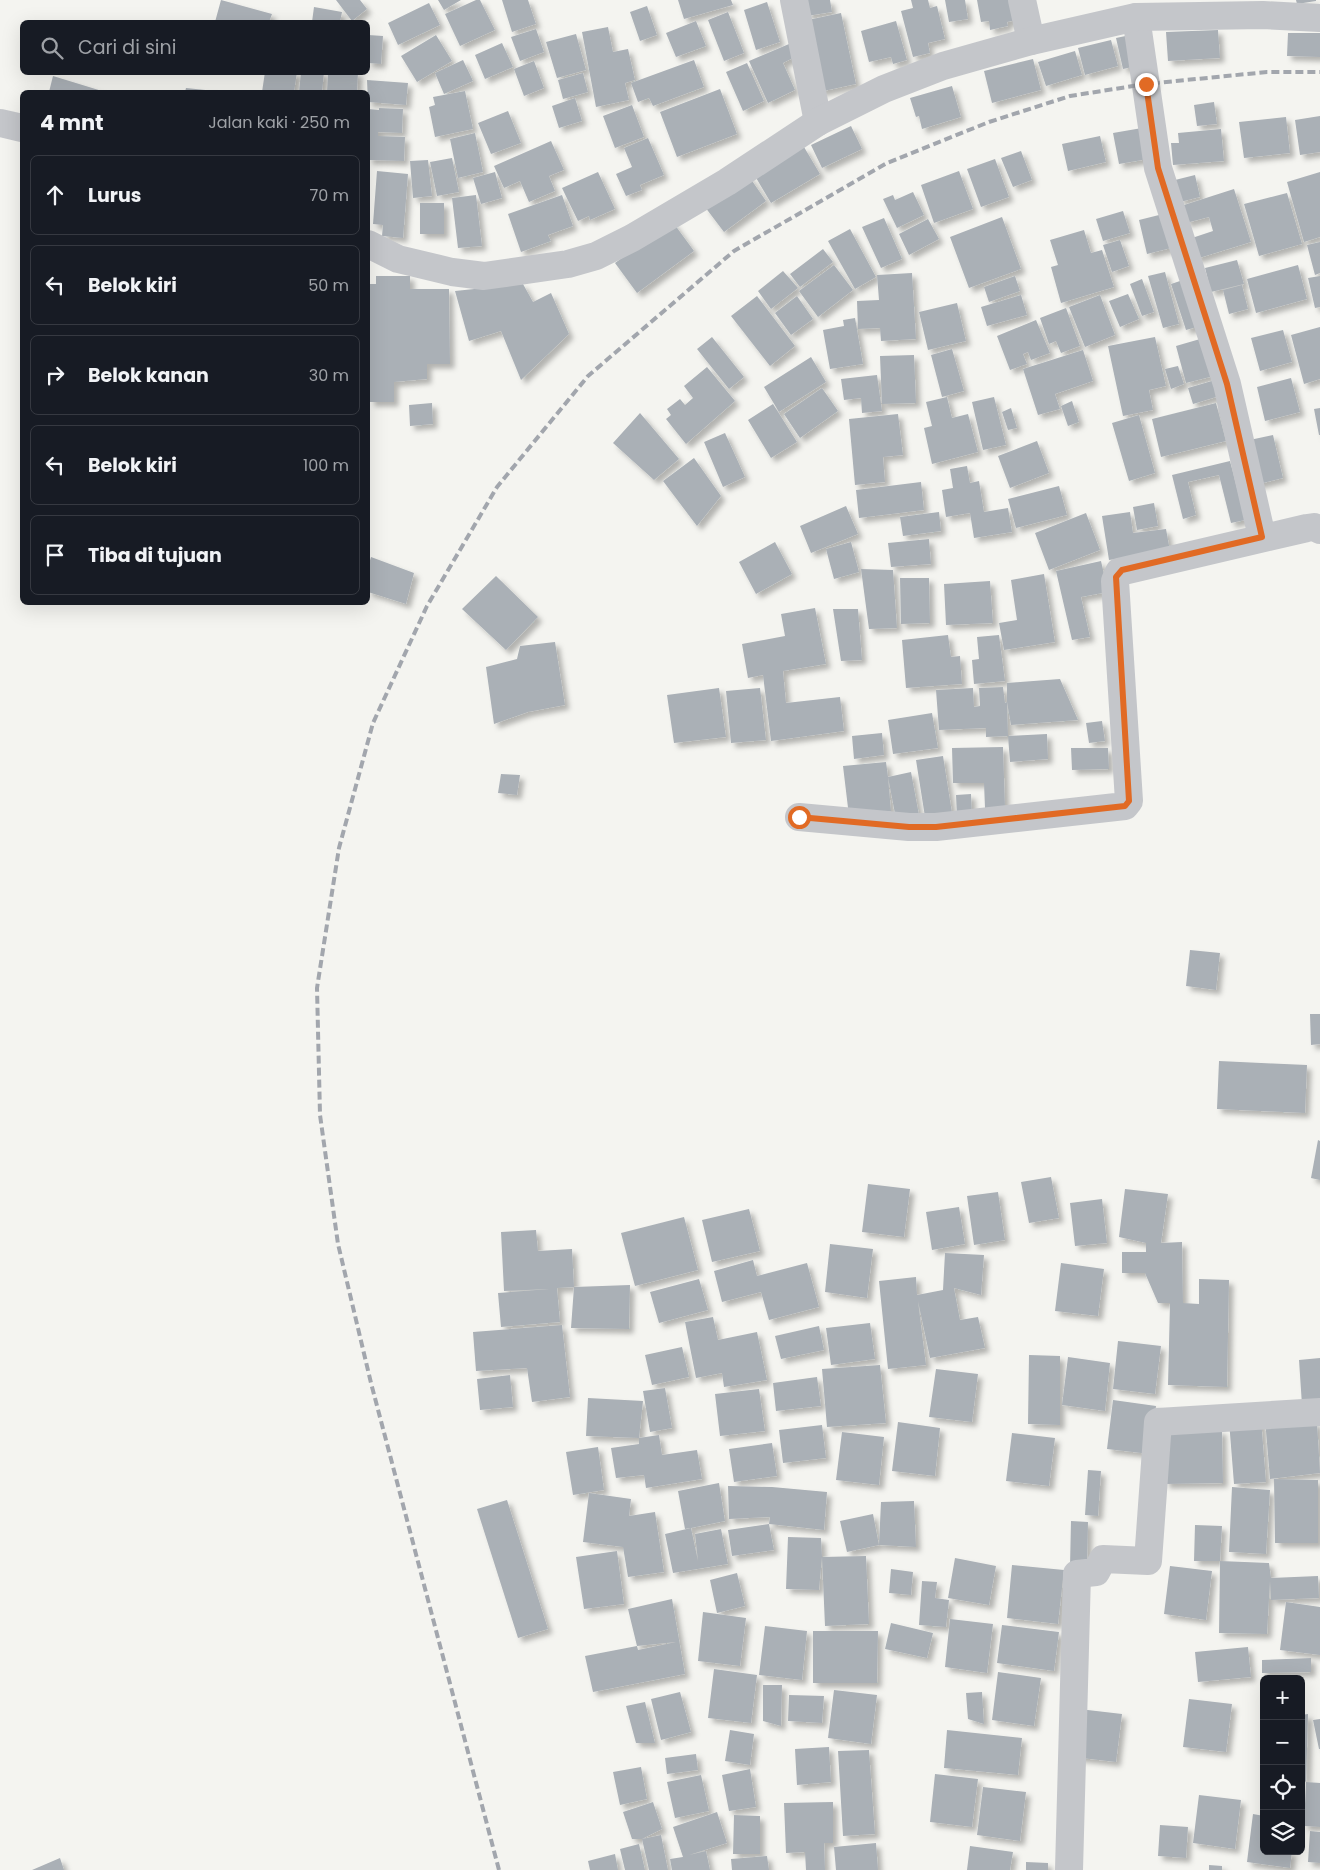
<!DOCTYPE html>
<html lang="id">
<head>
<meta charset="utf-8">
<style>
  :root { --surface:#171b24; --page:#242831; --text:#f1f3f6; --muted:#9ea1a6; --line:#363941 }
  body { margin:0; font-family:Poppins,sans-serif; background:var(--page); color:var(--text) }
  .controls { position:absolute; right:15px; bottom:15px; display:grid; overflow:hidden; border-radius:8px; box-shadow:0 5px 20px #0002 }
  .controls button { width:45px; height:45px; display:grid; place-items:center; padding:0; border:0; border-bottom:1px solid var(--line); background:var(--surface); color:var(--text); font:25px sans-serif }
  .stop { position:absolute; width:15px; height:15px; margin:-11px; border:4px solid #e16a24; border-radius:50%; background:#fff }
  .stop.end { background:#e16a24; border-color:#fff; box-shadow:0 1px 5px #0008 }
  .list { margin:0; padding:0; list-style:none }
  h2 { display:flex; justify-content:space-between; align-items:center; height:65px; margin:0; padding:0 20px; font-size:21px }
  h2 small { font-size:16px; font-weight:400; color:var(--muted) }
  .list li { display:grid; grid-template-columns:32px 1fr auto; gap:15px; align-items:center; box-sizing:border-box; height:80px; margin:0 10px 10px; padding:0 10px; border:1px solid var(--line); border-radius:8px }
  .list b { display:block; font-size:19px; white-space:nowrap }
  .list em { font-size:16px; font-style:normal; color:var(--muted) }
  .icon { flex:none; width:28px; height:28px; fill:none; stroke:currentColor; stroke-width:2; stroke-linecap:round; stroke-linejoin:round }
  .map { position:relative; flex:none; width:1320px; height:1870px; overflow:hidden }
  .search { position:absolute; background:var(--surface); box-shadow:0 5px 20px #0002; left:20px; top:20px; width:350px; height:55px; display:flex; align-items:center; gap:12px; box-sizing:border-box; padding:0 18px; border-radius:8px; color:var(--muted); font-size:19px }
  .panel { position:absolute; background:var(--surface); box-shadow:0 5px 20px #0002; left:20px; top:90px; width:350px; height:515px; border-radius:8px }
  .map>svg:first-child { display:block }
  .building { fill:#aab0b6; fill-rule:evenodd; filter:url(#shadow) }
  .lines { fill:none; stroke-linecap:round; stroke-linejoin:round }
  .minor { stroke:#c4c6ca; stroke-width:28 }
  .tertiary { stroke:#c4c6ca; stroke-width:28 }
  .rail { stroke:#a2a6ad; stroke-width:4; stroke-dasharray:8 4; stroke-linecap:butt }
  .route { stroke:#e16a24; stroke-width:6 }
</style>
</head>
<body>
<div class="map">
<svg width="1320" height="1870" viewBox="0 0 1320 1870">
  <defs>
    <filter id="shadow"><feDropShadow dx="4.5" dy="4.5" stdDeviation="2.5" flood-color="#0004"/></filter>
  </defs>
  <rect width="100%" height="100%" fill="#f4f4f0"/>
  <!-- building -->
  <path class="building" d="M221,0l51,14 -3,8h-54z
    M336,0h24l7,9 -15,12z
    M438,0h23l-17,10z
    M476,0h4l15,30 -35,16 -15,-32z
    M502,0h26l8,24 -24,8z
    M678,0h53l2,5 -49,14z
    M804,0h26l2,12 -25,4z
    M911,0h17l2,8 7,-2 8,33 -17,4 2,10 -17,4 -12,-46 12,-3z
    M945,0h20l3,19 -19,3z
    M977,0h41l3,19 -14,3 1,4 -18,4 -1,-9 -8,1z
    M1296,0h20v1l-19,3z
    M767,2l13,40 -24,8 -12,-40z
    M429,3l11,22 -42,20 -10,-22z
    M647,6l10,29 -17,6 -10,-29z
    M314,7l28,5 -2,10h-28z
    M728,12l16,41 -20,8 -16,-41z
    M841,13l15,71 -37,8 -16,-71z
    M696,21l10,25 -30,11 -10,-24z
    M896,21l11,39 -14,4 -2,-7 -22,5 -8,-31z
    M608,27l5,25 15,-3 7,31 -10,3 4,17 -33,7 -14,-75z
    M536,29l8,23 -24,9 -9,-24z
    M1218,30l2,28 -52,3 -2,-29z
    M1288,33h32v24l-33,-1z
    M576,34l10,36 -29,8 -11,-36z
    M1135,34l6,31 -18,4 -7,-31z
    M368,35l15,1 -2,28 -13,-1z
    M436,35l16,26 -35,21 -16,-26z
    M1111,40l7,26 -33,9 -7,-27z
    M502,43l11,24 -28,12 -10,-24z
    M789,44l6,13 -12,6 12,27 -27,13 -19,-42z
    M1075,51l7,24 -36,11 -8,-24z
    M1033,59l8,31 -49,13 -8,-32z
    M463,60l10,21 -29,13 -9,-21z
    M694,60l10,27 -51,19 -4,-8 -11,4 -7,-19z
    M534,61l10,27 -20,8 -10,-27z
    M747,63l17,38 -21,10 -17,-39z
    M265,72h32l-3,20h-32z
    M301,72h23l-2,20h-23z
    M328,72h30l-1,20h-30z
    M583,73l5,19 -25,7 -5,-19z
    M53,76l49,15v1h-53z
    M367,80l41,3 -2,22 -38,-3z
    M952,86l9,31 -39,12 -3,-13 -3,1 -6,-19z
    M186,88l29,3v1h-30z
    M720,89l17,45 -60,23 -17,-45z
    M465,91l8,38 -38,8 -6,-30 6,-2 -2,-8z
    M575,98l7,23 -23,7 -7,-22z
    M1214,102l3,22 -20,2 -3,-21z
    M632,105l12,32 -29,11 -12,-32z
    M379,108l24,1 -1,24 -24,-1v4l27,1 -1,24 -36,-1v-51l11,1z
    M508,111l13,32 -30,11 -13,-31z
    M1320,116v36l-20,3 -5,-35z
    M1286,117l4,36 -46,5 -5,-36z
    M851,126l11,23 -40,19 -11,-23z
    M1142,128l6,31 -29,5 -6,-31z
    M1221,129l3,32 -51,4 -2,-22h8l-1,-10z
    M475,133l8,39 -25,6 -8,-39z
    M1100,136l6,26 -38,9 -6,-27z
    M648,138l16,37 -24,10 2,5 -16,6 -10,-22 16,-7 -8,-19z
    M551,141l13,29 -15,6 6,15 -26,11 -9,-21 -16,7 -10,-22z
    M804,147l16,27 -49,29 -16,-27z
    M1021,151l11,29 -19,7 -12,-29z
    M452,158l7,34 -22,4 -7,-34z
    M995,159l14,38 -28,10 -14,-38z
    M428,160l4,36 -19,2 -3,-37z
    M377,171l31,3 -5,64 -21,-2 1,-11 -10,-1z
    M959,171l14,38 -39,14 -13,-38z
    M495,172l7,26 -21,6 -8,-26z
    M598,172l17,37 -25,11 -1,-4 -11,5 -16,-33z
    M1320,172v65l-16,5 -17,-60z
    M748,175l18,26 -42,31 -19,-25z
    M1195,175l5,22 -20,5 -5,-22z
    M1234,189l17,53 -55,17 -7,-20 24,-8 -4,-14 -23,6 -5,-17z
    M913,192l11,23 -27,13 -14,-29 10,-4 2,5z
    M1287,193l15,51 -43,12 -15,-52z
    M476,195l6,51 -24,2 -6,-50z
    M562,195l11,31 -25,9 3,6 -30,11 -13,-38z
    M420,203h24v31h-24z
    M1123,211l7,22 -27,8 -7,-22z
    M1167,213l8,34 -28,7 -8,-34z
    M1002,217l19,52 -52,19 -19,-51z
    M884,218l18,41 -21,9 -19,-41z
    M928,219l11,20 -30,16 -10,-21z
    M672,221l22,30 -57,42 -22,-30z
    M850,229l26,48 -21,12 -27,-48z
    M1084,230l7,23 11,-3 12,37 -53,16 -10,-36 7,-2 -8,-25z
    M1120,240l9,26 -17,6 -9,-27z
    M1320,242v31l-5,2 -8,-30z
    M823,249l10,13 -33,25 -10,-13z
    M1237,260l7,24 -33,8 -6,-24z
    M834,265l19,25 -35,27 -19,-26z
    M1298,265l9,34 -51,14 -9,-34z
    M783,271l15,17 -27,21 -13,-18z
    M1165,272l14,52 -16,4 -15,-52z
    M912,273l4,66 -35,2 -1,-13 -22,1 -1,-28 22,-1 -2,-25z
    M376,276h34v13h39l1,75h-23v15l-33,3v20h-24l-2,-118h8z
    M1015,276l5,15 -31,11 -5,-15z
    M1320,276v31l-5,1 -7,-30z
    M1189,278l15,47 -18,5 -15,-46z
    M1142,279l12,33 -12,4 -12,-32z
    M523,284l10,18 18,-9 18,41 -48,46 -20,-49 -32,10 -14,-50z
    M1242,285l6,24 -19,5 -6,-24z
    M1128,294l11,25 -19,8 -11,-26z
    M1021,295l6,20 -40,11 -6,-19z
    M1100,295l15,40 -30,12 -16,-40z
    M757,296l38,50 -25,20 -39,-50z
    M797,296l16,23 -22,16 -16,-22z
    M957,303l9,38 -38,9 -9,-38z
    M1066,308l14,38 -19,7 -5,-12 -7,3 -9,-26z
    M855,318l8,46 -33,5 -7,-39 21,-4 -1,-6z
    M1036,320l14,33 -19,7 -3,-8 -5,2 4,10 -17,6 -13,-34z
    M1320,327v52l-16,5 -13,-49z
    M1283,330l9,32 -32,9 -9,-33z
    M712,337l32,40 -15,12 -32,-40z
    M1155,337l11,49 -17,4 4,20 -30,6 -15,-70z
    M1207,337l11,38 -32,8 -10,-37z
    M952,349l12,42 -22,6 -11,-42z
    M1083,350l10,31 -38,13 5,15 -22,6 -15,-46z
    M914,355l2,48 -34,1 -2,-48z
    M811,357l15,25 -47,30 -15,-25z
    M1178,366l6,18 -13,5 -6,-20z
    M707,367l28,34 -49,43 -20,-25 5,-4 -4,-6 13,-10 5,6 8,-7 -9,-12z
    M877,375l5,36 -20,2 -1,-15 -17,2 -3,-21z
    M1222,378l4,16 -33,10 -5,-16z
    M1291,378l9,34 -35,9 -8,-34z
    M822,388l16,23 -38,27 -16,-24z
    M947,397l5,21 16,-4 10,38 -46,12 -8,-36 8,-2 -6,-24z
    M994,397l12,48 -23,5 -11,-48z
    M1072,401l7,21 -11,4 -7,-20z
    M432,403l1,21 -23,2 -1,-21z
    M1216,403l10,38 -65,16 -9,-38z
    M773,404l24,38 -26,16 -23,-38z
    M1011,408l6,20 -9,2 -6,-18z
    M1320,408v27h-1l-5,-26z
    M640,413l39,46 -25,21 -41,-37z
    M898,414l5,41 -20,2 2,25 -30,3 -6,-66z
    M1139,415l16,58 -26,8 -17,-58z
    M725,433l20,44 -22,10 -19,-45z
    M1273,435l10,43 -28,7 -10,-44z
    M1037,441l12,32 -39,15 -12,-32z
    M694,458l27,38 -24,30 -34,-45z
    M1230,461l15,59 -14,3 -12,-48 -31,7 8,33 -13,4 -11,-44z
    M967,466l3,17 9,-2 5,31 24,-4 4,24 -38,6 -4,-25 -24,4 -4,-27 11,-2 -3,-19z
    M921,482l3,28 -65,8 -3,-28z
    M1059,486l8,29 -51,13 -8,-29z
    M1154,503l4,23 -21,4 -4,-23z
    M846,506l12,28 -47,19 -11,-27z
    M939,512l2,19 -38,5 -3,-19z
    M1130,512l3,21 33,-4 4,22 -61,9 -7,-44z
    M1086,513l14,37 -51,20 -14,-37z
    M929,539l2,25 -40,3 -3,-24z
    M775,542l17,32 -36,20 -17,-32z
    M851,542l8,30 -25,7 -8,-30z
    M371,557l43,16 -8,31 -38,-12v-25z
    M1101,561l7,31 -27,5 9,40 -18,3 -16,-69z
    M861,569l32,1 4,58 -28,1z
    M1044,574l11,68 -51,8 -5,-27 18,-3 -6,-40z
    M496,576l42,41 -32,33 -44,-41z
    M900,578h29l1,45 -29,1z
    M990,581l3,42 -47,2 -2,-41z
    M815,608l11,56 -43,7 3,32 54,-6 4,34 -73,10 -8,-66 -15,3 -6,-34 43,-8 -4,-22z
    M833,609h25l4,51 -21,1z
    M948,635l3,22 9,-1 2,28 -56,4 -4,-48z
    M999,635l6,46 -31,3 -2,-24 7,-1 -2,-22z
    M555,642l10,63 -37,7 -34,12 -8,-57 31,-8 3,-13z
    M1060,679l18,41 -67,5 -4,-23 1,34 -22,1v-9l-47,2 -3,-40 37,-2 1,19 6,-1 -1,-18 24,-1 2,16 2,-1v-19z
    M719,688l7,49 -52,6 -7,-48z
    M760,688l6,52 -35,3 -5,-52z
    M932,713l6,35 -45,6 -5,-34z
    M1102,721l3,20 -16,2 -3,-20z
    M882,733l2,22 -30,4 -2,-23z
    M1047,734l1,25 -38,3 -2,-26z
    M1003,747l2,61h-20l-1,-25h-31l-1,-35z
    M1071,748h37l1,21 -37,1z
    M943,756l10,63 -28,-2 -9,-57z
    M886,762l2,15 23,-5 8,43 -23,4 -8,-42 3,34 -42,5 -6,-50z
    M501,774l19,1 -3,20 -19,-2z
    M971,794l1,22 -15,1 -1,-22z
    M1190,950l30,3 -4,37 -30,-4z
    M1310,1014h10v30l-9,1z
    M1219,1061l88,4 -2,48 -88,-4z
    M1318,1140l2,1v39l-9,-2z
    M1051,1177l8,41 -30,5 -8,-41z
    M868,1184l42,5 -6,48 -42,-5z
    M1125,1189l43,5 -7,49 21,-1 1,61 16,1v-25l30,1 -2,107 -59,-2 2,-82h-12l-13,-30h-23v-21h24v-9l-27,-6z
    M998,1192l7,48 -31,5 -7,-49z
    M1102,1199l5,44 -32,3 -5,-43z
    M959,1207l6,37 -33,6 -6,-38z
    M749,1209l11,42 -48,11 -10,-42z
    M684,1217l14,53 -63,16 -14,-53z
    M536,1230l2,21 34,-2 2,38 -17,1 3,34 -59,5 -3,-34 51,-4 -45,2 -3,-59z
    M830,1244l43,5 -6,49 -42,-6z
    M945,1253l39,2 -3,40 -27,-7 6,32 18,-3 7,31 -55,10 -12,-57 8,64 -38,4 -9,-88 37,-4 1,18 26,-5z
    M753,1260l4,16 50,-13 12,44 -50,13 -8,-28 -39,10 -8,-31z
    M1061,1263l43,6 -6,47 -43,-5z
    M699,1279l9,31 -49,13 -9,-31z
    M630,1285l-1,44 -58,-1 3,-41z
    M713,1317l5,23 39,-8 10,48 -43,7 -2,-14 -26,5 -11,-56z
    M870,1323l5,36 -44,6 -5,-37z
    M562,1325l8,72 -38,5 -5,-34 -51,3 -3,-39z
    M819,1326l5,24 -43,9 -6,-23z
    M1118,1341l43,5 -6,48 -42,-5z
    M682,1347l7,30 -37,8 -7,-30z
    M1029,1355l31,1v69l-32,-1z
    M1068,1357l42,6 -5,48 -43,-6z
    M1320,1358v46l-18,1 -3,-45z
    M880,1365l6,58 -59,4 -5,-58z
    M936,1369l42,5 -6,48 -43,-5z
    M510,1375l3,32 -33,3 -3,-31z
    M817,1377l4,29 -45,5 -3,-28z
    M665,1388l7,40 -22,4 -7,-41z
    M759,1389l6,42 -45,5 -5,-42z
    M588,1398l55,3 -4,37 -53,-2z
    M1113,1400l43,6 -6,48 -43,-5z
    M1261,1419l5,63 -32,2 -5,-63z
    M1265,1419l52,3 3,51 -50,6z
    M898,1422l42,6 -5,48 -43,-5z
    M822,1425l4,33 -43,5 -4,-33z
    M1222,1430l1,53 -58,1 -2,-53z
    M842,1432l42,5 -5,48 -43,-5z
    M1012,1433l43,5 -6,48 -43,-5z
    M659,1435l3,20 35,-5 5,29 -56,9 -2,-13 -28,3 -5,-30 28,-4v-6z
    M772,1443l5,33 -43,6 -5,-33z
    M598,1447l6,43 -31,5 -7,-43z
    M1088,1470l13,1 -3,45 -13,-1z
    M1274,1479l44,1v63h-43z
    M719,1483l6,38 -34,7 7,33 -3,-27 26,-5 7,35 -55,9 -8,-39 26,-6 -6,1 -7,-38z
    M728,1486l44,1 55,5 -3,38 -55,-6 1,-7 -41,2z
    M1232,1487l38,3 -4,64 -37,-2z
    M589,1493l42,6 -2,17 26,-4 9,60 -36,5 -5,-30 -40,-5z
    M507,1500l41,129 -30,9 -41,-129z
    M914,1501l2,46 -37,-2 2,-43z
    M873,1514l6,31 -32,7 -7,-31z
    M1071,1521l17,1 -1,46 -17,-1z
    M769,1524l5,26 -42,6 -4,-26z
    M1195,1525l27,1 -2,35h-26z
    M788,1537l33,1 1,19 44,-1 3,68 -44,2 -3,-69 -3,33 -33,-1z
    M617,1551l7,53 -40,5 -8,-52z
    M955,1558l41,8 -7,39 -41,-7z
    M1220,1561l49,2 2,15 47,-2 1,22 -48,2 -1,-19 -3,53 -48,-1z
    M1012,1565l52,5 -6,54 -51,-6z
    M1170,1566l42,5 -6,49 -42,-6z
    M891,1569l22,3 -2,23 -22,-2z
    M737,1573l8,33 -28,7 -7,-33z
    M922,1581l15,1 -2,16 14,2 -3,27 -27,-2z
    M672,1599l13,75 -92,18 -8,-36 52,-10 -9,-37zM676,1642l-38,8 -1,-4z
    M1286,1602l34,5v48l-40,-5z
    M703,1612l43,6 -6,48 -42,-5z
    M950,1619l43,5 -6,49 -42,-6z
    M891,1623l42,10 -6,25 -42,-9z
    M1002,1625l57,7 -5,39 -57,-8z
    M765,1626l42,5 -5,49 -43,-5z
    M813,1631h65l-1,52h-64z
    M1248,1647l3,30 -53,5 -3,-30z
    M1311,1658v14l-49,1v-13z
    M714,1669l43,6 -6,48 -43,-5z
    M998,1672l43,6 -7,48 -42,-6z
    M763,1685h19l-1,41 -18,-5z
    M834,1690l43,5 -6,49 -43,-6z
    M680,1692l11,40 -30,8 -10,-41z
    M982,1692l2,32 -16,-5 -2,-26z
    M789,1695l35,1 -2,27 -34,-2z
    M1189,1699l43,5 -6,48 -43,-5z
    M645,1702l10,41h-19l-10,-37z
    M1079,1709l43,5 -6,48 -43,-5z
    M1308,1714l-2,68 14,1v44l-16,-1 2,-44 -5,-4v-63z
    M1320,1719v30h-1l-6,-29z
    M730,1730l24,4 -4,31 -25,-4z
    M947,1730l75,8 -4,37 -74,-7z
    M829,1747l2,35 -34,3 -2,-36z
    M869,1750l6,84 -32,2 -5,-85z
    M696,1754l2,16 -31,4 -2,-16z
    M641,1767l6,32 -27,6 -7,-33z
    M750,1769l6,38 -27,4 -7,-36z
    M935,1774l43,5 -6,48 -42,-5z
    M701,1775l8,36 -34,7 -8,-36z
    M983,1787l43,5 -6,49 -43,-6z
    M1199,1795l42,5 -6,49 -42,-6z
    M653,1802l9,27 -20,10 19,-4 7,35h-19l-7,-31h-10l-9,-27z
    M833,1802v41h-9l1,27h-19l-1,-18 -19,1 -2,-50z
    M717,1812l10,31 -38,12 17,-4 4,19h-38l-2,-11 13,-2 -10,-30z
    M1253,1814l11,2v35h28l-2,17 -43,-6z
    M734,1815l26,1v38h-27z
    M1160,1825l28,2 -2,31 -28,-2z
    M1310,1831l10,1v31l-12,-1z
    M876,1843l2,27h-42l-2,-23z
    M639,1844l6,26h-20l-5,-21z
    M970,1846l43,6 -3,18h-43z
    M615,1854l3,16h-28l-2,-9z
    M767,1856l2,14h-37l-1,-11z
    M60,1858l4,12h-32z
    M1026,1862l22,1v7h-22z
    M1209,1865l13,1v4h-13z"/>
  <g class="lines">
    <!-- minor -->
    <path class="minor" d="M794,0l24,122
      M1022,0l9,41
      M1136,17l22,151 69,216 35,153
      M799,817l110,10h27l189,-21 4,-5 -14,-220 4,-9 188,-44 7,-1 6,3
      M1069,1870l8,-296 19,-2 7,-13 45,2 10,-139 162,-10"/>
    <!-- tertiary -->
    <path class="tertiary" d="M0,123l22,5
      M368,244l30,15 54,13 32,4 84,-12 28,-8 36,-18 95,-56 91,-60 66,-33 59,-23 88,-25 105,-24 127,-2 57,3"/>
    <!-- rail -->
    <path class="rail" d="M499,1870l-128,-487 -33,-139 -18,-129 -3,-127 22,-140 34,-125 54,-117 70,-119 91,-111 146,-125 153,-88 102,-41 81,-26 76,-12 121,-12h53"/>
  </g>
  <g class="lines">
    <!-- route -->
    <path class="route" d="M799,817l110,10h27l189,-21 4,-5 -13,-224 6,-7 140,-33 -35,-153 -69,-216 -12,-84"/>
  </g>
</svg>
<div class="controls">
<button>+</button>
<button>−</button>
<button><svg class="icon" aria-label="locate" viewBox="0 0 24 24"><circle cx="12" cy="12" r="6"/><path d="M12 2v4M12 18v4M2 12h4M18 12h4"/></svg></button>
<button><svg class="icon" aria-label="layers" viewBox="0 0 24 24"><path d="M12 4l9 5-9 5-9-5zM3 14l9 5 9-5"/></svg></button>
</div>
<div class="stop" style="left:799px;top:817px"></div>
<div class="stop end" style="left:1146px;top:84px"></div>
<div class="search"><svg class="icon" aria-label="search" viewBox="0 0 24 24"><circle cx="10" cy="10" r="6"/><path d="M15 15l6 6"/></svg>Cari di sini</div>
<section class="panel">
<h2>4 mnt<small>Jalan kaki · 250 m</small></h2>
<ul class="list">
<li><svg class="icon" aria-label="ahead" viewBox="0 0 24 24"><path d="M12 20V5M6 11l6-6 6 6"/></svg><div><b>Lurus</b></div><em>70 m</em></li>
<li><svg class="icon" aria-label="left" viewBox="0 0 24 24"><path d="M17 20v-9H6M10 6l-5 5 5 5"/></svg><div><b>Belok kiri</b></div><em>50 m</em></li>
<li><svg class="icon" aria-label="right" viewBox="0 0 24 24"><path d="M7 20v-9h11M14 6l5 5-5 5"/></svg><div><b>Belok kanan</b></div><em>30 m</em></li>
<li><svg class="icon" aria-label="left" viewBox="0 0 24 24"><path d="M17 20v-9H6M10 6l-5 5 5 5"/></svg><div><b>Belok kiri</b></div><em>100 m</em></li>
<li><svg class="icon" aria-label="arrive" viewBox="0 0 24 24"><path d="M6 21V4h12l-3 4 3 4H6"/></svg><div><b>Tiba di tujuan</b></div></li>
</ul>
</section>
</div>
</body>
</html>
